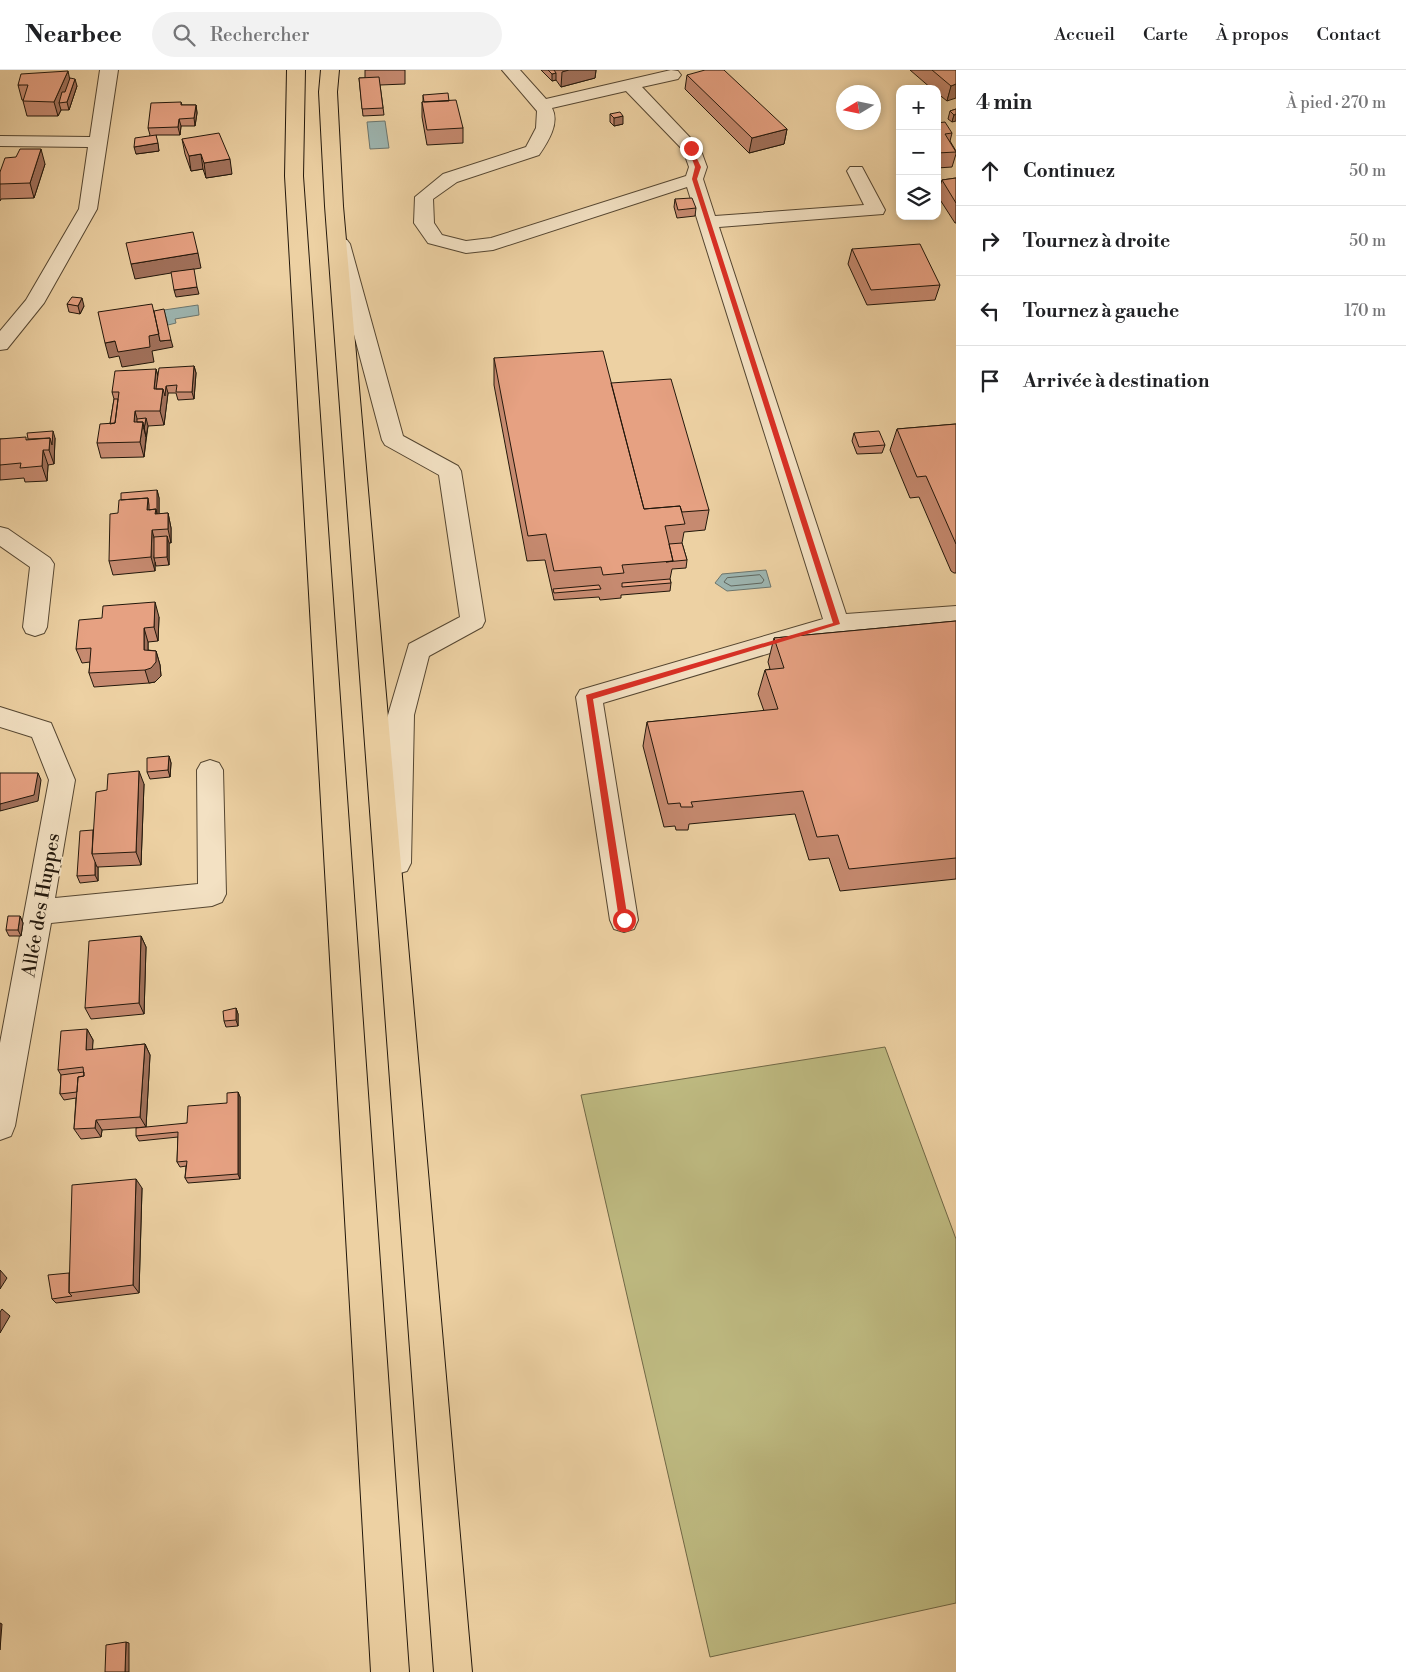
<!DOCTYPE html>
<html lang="fr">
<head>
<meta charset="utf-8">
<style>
  :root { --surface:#fff; --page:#f2f2f2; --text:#202124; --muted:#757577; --line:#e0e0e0 }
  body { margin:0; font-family:"Libre Bodoni",serif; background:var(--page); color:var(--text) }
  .controls { position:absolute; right:15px; top:15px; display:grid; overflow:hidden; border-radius:10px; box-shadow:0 2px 8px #0003 }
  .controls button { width:45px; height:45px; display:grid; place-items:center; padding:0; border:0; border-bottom:1px solid var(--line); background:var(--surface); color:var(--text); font:25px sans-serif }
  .compass { position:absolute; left:836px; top:15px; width:45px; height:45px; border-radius:50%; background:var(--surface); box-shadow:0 2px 8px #0003; rotate:260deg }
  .stop { position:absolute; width:15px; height:15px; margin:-11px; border:4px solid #d93025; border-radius:50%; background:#fff }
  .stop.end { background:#d93025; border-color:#fff; box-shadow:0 1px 5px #0008 }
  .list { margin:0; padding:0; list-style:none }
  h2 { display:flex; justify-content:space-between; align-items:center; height:65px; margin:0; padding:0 20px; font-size:21px }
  h2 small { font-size:16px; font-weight:400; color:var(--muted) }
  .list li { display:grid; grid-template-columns:32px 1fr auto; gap:15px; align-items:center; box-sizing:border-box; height:70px; padding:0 20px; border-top:1px solid var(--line) }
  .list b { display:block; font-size:19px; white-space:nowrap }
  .list em { font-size:16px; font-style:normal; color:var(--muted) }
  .icon { flex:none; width:28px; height:28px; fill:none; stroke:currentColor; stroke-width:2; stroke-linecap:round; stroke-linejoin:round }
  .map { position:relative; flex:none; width:956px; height:1602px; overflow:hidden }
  header { display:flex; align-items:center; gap:30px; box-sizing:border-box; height:70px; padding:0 25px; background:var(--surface); border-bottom:1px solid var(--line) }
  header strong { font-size:24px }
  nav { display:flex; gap:28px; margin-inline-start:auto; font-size:18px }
  .search { width:350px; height:45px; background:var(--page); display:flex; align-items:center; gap:12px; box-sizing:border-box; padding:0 18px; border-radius:28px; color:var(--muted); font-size:19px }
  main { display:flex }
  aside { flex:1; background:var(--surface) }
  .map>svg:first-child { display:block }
  .green { fill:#beba81; stroke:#706846 }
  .water { fill:#9db5b0; stroke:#6c766e }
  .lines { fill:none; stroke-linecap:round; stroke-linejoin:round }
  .shore { stroke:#60665e; stroke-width:1 }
  .minor-casing { stroke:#554631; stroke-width:2 }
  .highway-casing { stroke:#22170b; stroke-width:2 }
  .minor { fill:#f3e1c3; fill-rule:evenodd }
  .highway { fill:#edd1a3; fill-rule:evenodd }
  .wall { fill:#c68a70; stroke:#22170b }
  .shaded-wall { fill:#a1715b; stroke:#22170b }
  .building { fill:#e6a182; stroke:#22170b }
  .route { fill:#d93025 }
  .labels { text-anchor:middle; stroke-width:4; stroke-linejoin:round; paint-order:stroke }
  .street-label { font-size:19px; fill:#22170b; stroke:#f3e1c3 }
</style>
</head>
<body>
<header>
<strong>Nearbee</strong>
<div class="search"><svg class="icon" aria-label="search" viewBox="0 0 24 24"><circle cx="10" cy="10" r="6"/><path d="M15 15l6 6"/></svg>Rechercher</div>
<nav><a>Accueil</a><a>Carte</a><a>À propos</a><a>Contact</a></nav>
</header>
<main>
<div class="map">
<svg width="956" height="1602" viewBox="0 0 956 1602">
  <rect width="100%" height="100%" fill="#edd1a3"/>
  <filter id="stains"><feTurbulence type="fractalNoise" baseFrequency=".004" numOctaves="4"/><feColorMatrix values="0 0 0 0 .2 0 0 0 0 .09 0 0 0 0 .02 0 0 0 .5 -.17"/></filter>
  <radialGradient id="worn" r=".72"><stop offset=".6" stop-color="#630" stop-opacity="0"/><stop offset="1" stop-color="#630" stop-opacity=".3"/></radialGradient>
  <!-- green -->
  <path class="green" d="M885,977l71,192v364l-246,54 -129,-562z"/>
  <!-- water -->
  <path class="water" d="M385,51l4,27 -19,1 -3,-27z
    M198,235l1,10 -24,4 1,4 -8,2 -4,-15z
    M766,500l5,17 -44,4 -12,-8 7,-9z"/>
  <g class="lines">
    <!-- shore -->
    <path class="shore" d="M760,505l4,5 -2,3 -31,3 -7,-4 3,-4z"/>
    <defs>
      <path id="minor" d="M100,0h18l-21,139 -53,94 -37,46 -7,1v-19l26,-31 53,-91 9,-62 -88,-1v-10l90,1z
        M502,0h18l26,29 125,-29 7,1 3,4 -3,4 -36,8 58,61 7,19 -4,12 12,37 149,-11 -17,-34 3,-4h12l23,43 -2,4 -164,13 127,387 110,-8v18l-119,9 -234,70 35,217 -4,9 -10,3 -10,-3 -4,-9 -34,-223 4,-7 243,-71 -136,-432 -194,63 -27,3 -38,-10 -14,-20 1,-26 28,-23 83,-27 10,-19 1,-17zM626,21l57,59 6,17 -3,9 -195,62 -25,3 -24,-6 -8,-12 -1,-24 24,-17 82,-27c9,-13 21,-32 13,-47z
        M340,168l7,2 3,4 53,192 55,30 3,5 24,150 -3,6 -53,29 -15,59 -3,148 -4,8 -10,3 -10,-3 -4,-8 5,-148 21,-71 51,-27 -21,-142 -54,-30 -3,-5 -52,-196 3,-4z
        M0,457l8,2 42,29 4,6 -7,63 -3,6 -9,3 -9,-3 -3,-6 7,-60 -30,-21z
        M0,637l51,16 24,57 -20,118 143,-14 -1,-114 4,-7 9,-3 9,3 4,7 3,124 -4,8 -10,4 -161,17 -36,203 -4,10 -11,4v-97l49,-263 -17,-43 -32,-10z"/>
      <path id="highway" d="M287,0h18l-2,106 106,1496h-38l-86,-1496z
        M321,0h18l-2,22 6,114 129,1466h-38l-109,-1466 -6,-114z"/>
    </defs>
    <!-- minor casing -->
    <use href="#minor" class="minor-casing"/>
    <!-- highway casing -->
    <use href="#highway" class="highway-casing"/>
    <!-- minor -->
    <use href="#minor" class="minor"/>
    <!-- highway -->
    <use href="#highway" class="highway"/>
  </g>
  <!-- wall -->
  <path class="wall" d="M365,0h40v14l-25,1 4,30 -21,1 -4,-38h6z
    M541,0h55l-1,8 -34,9 -5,-7 -4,1z
    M910,0h46l-9,31 -10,-8v-4h-5z
    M687,5l100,54 -3,15 -35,9 -64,-64z
    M70,8l7,8 -8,24h-8l-3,6h-31l-4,-15v-1h-1l-4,-15z
    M423,25l26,6 14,27v15l-36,2 -5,-28v-15h1z
    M181,32l1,3h14l1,8 -2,13h-14l-1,9h-24l3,16 -23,3 14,-19 -2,-7z
    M956,39l-4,13 -4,-3 2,-8z
    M610,44l13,10 -9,2 -4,-4z
    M937,53l15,10 -2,8 6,10v3l-4,13 -15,1z
    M182,69l50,35 -26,4 -3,-9 -12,2 -6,-17z
    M45,94l-11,34 -33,1 -1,2v-29z
    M956,108v45h-1l-18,-28 5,-15z
    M675,129l21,9 -1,8 -18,2 -3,-11z
    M852,179l88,36 -5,15 -68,5 -19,-41z
    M67,234l17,2 -4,8 -11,-2z
    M494,288l117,25 98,127 -4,20 -21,2 -2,11 5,17 -1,8 -14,1 -2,10 1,4 -1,8 -49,4v3l-21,2 -1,-3 -45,3 -9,-40 -18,1 -33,-176z
    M194,296l2,7 -2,26 -16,1 -2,-7h-8l-4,32 -16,1 -4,31 -43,1 -4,-15 13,-19 4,-25 -2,-7 44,-23 2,7z
    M956,354v149h-2l-3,-2 -32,-74 -9,1 -20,-48 7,-21z
    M854,363l31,12 -3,8 -25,1 -5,-13z
    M55,368l-1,26 -6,1 -1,16 -22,1 -1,-4 -24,2v-41l27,1z
    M157,420l2,8v16l9,-1 3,15v15h-2v22l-13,1 -1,-4v9l-42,4 -4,-14z
    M159,547l-1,24 -10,1v8l8,1 4,14 1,11 -6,6 -6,1 -55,4 -5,-14 1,-11 -8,1 -6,-14z
    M956,551v258l-116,12 -11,-33 -20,2 -14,-46 -106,10 -1,6h-12l-1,-4 -11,1 -21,-81 4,-24 117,-11 -6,-17 7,-24 5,-1 -2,-7 6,-24z
    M169,686l2,7 -1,14 -20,2 -3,-7z
    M144,714l-3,81 -43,2v14l-18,2 -3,-7 16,-46z
    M20,846l3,7 -2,13h-12l-3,-6z
    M141,866l5,11 -2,67 -53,5 -6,-11z
    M236,938l2,6v12l-12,1 -2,-6z
    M87,959l6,11 -1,10 53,-6 5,11 -4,72 -44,3 -1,7 -20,2 -7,-10 2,-31 -12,2 -4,-6 1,-19 -3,-5z
    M238,1022l2,5v82l-52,4 -3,-5 1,-12 -6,1 -3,-5 1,-25 -39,4 -3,-5 51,-13 40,-20z
    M142,1118l-3,105 -83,10 -4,-4 17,-26z"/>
  <!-- shaded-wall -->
  <path class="shaded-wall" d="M569,0h27l-1,8 -34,9 1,-15z
    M68,1l3,14 -12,18 2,7 -3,6 -4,-14z
    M556,3v7l-4,1v-7z
    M75,9l2,7 -8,24 -2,-8z
    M956,14v14l-9,3 4,-15z
    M196,35l1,8 -2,13 -1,-8z
    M956,44v7l-4,1 2,-7z
    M623,46v8l-9,2v-8z
    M179,49l2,7 -1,9 -2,-8z
    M787,59l-3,15 -35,9 3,-15z
    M158,73l1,8 -23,3 -2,-7z
    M41,79l4,15 -11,34 -4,-15z
    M201,84l2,15 -12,2 -2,-15z
    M230,89l2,15 -26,4 -2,-15z
    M198,183l3,15 -66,11 -4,-15z
    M197,217l2,7 -23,3 -2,-7z
    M82,228l2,8 -4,8 -2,-8z
    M159,264l1,7 11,-1 2,7 -21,4 2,11 -32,5 -3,-11 -10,2 -4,-15z
    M194,296l2,7 -2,26 -2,-7z
    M156,299l4,15 -2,12 -4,-7z
    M166,316l2,7 -4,32 -4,-14 3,-22z
    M135,341l4,15 -5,-4z
    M146,348l2,8 -2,11 -2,-8z
    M143,352l3,15 -2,20 -4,-15z
    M53,361l2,7 -1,26 -5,-14 1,-12z
    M43,380l5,15 -1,16 -5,-15z
    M157,420l2,8v31l-4,-15z
    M148,428l3,15 -4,-3z
    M168,443l3,15v15l-3,-14z
    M152,460l4,15 -2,13 1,4v9l-4,-14z
    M167,466l2,7v22l-2,-8z
    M155,532l4,15 -1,24 -4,-14z
    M144,558l4,14v22l-4,-14z
    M156,581l4,14 1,11 -6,6 -6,1 -4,-13z
    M169,686l2,7 -1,14 -2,-7z
    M139,701l5,13 -3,81 -5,-13z
    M38,703l3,7 -3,21 -38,10v-7z
    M95,792l2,5h1v14l-3,-6z
    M20,846l3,7 -2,13 -3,-6z
    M141,866l5,11 -2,67 -5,-11z
    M236,938l2,6v12l-2,-6z
    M87,959l6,11 -1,21 -6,-11z
    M145,974l5,11 -4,72 -6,-10z
    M238,1022l2,5v82l-2,-5z
    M96,1050l6,10 -1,7 -6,-9z
    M136,1109l6,9 -3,105 -6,-8z
    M0,1200l7,8 -7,11z
    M2,1239l8,7 -10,17v-21z
    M0,1553l2,1 -2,26z
    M126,1572l3,1v29h-4z"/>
  <!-- building -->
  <path class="building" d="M548,0h6l2,3 -4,1z
    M705,0h19l63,59 -35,9 -65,-63z
    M932,0h24v14l-5,2z
    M68,1l-14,31 -31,-1 5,-16h-10l3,-11z
    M379,7l4,31 -21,1 -3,-31z
    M70,8l5,1 -8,23 -8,1 3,-11h3z
    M448,23l1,8 -25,1 -1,-7z
    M456,30l7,28 -36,2 -5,-28z
    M181,32v3h15l-2,13 -15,1 -1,8 -30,1 3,-25z
    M956,39v5l-2,1 -4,-4z
    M620,42l3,4 -9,2 -4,-4z
    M945,52l7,11 -7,1 11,18 -19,1v-30z
    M219,63l11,26 -26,4 -3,-9 -12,2 -7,-17z
    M156,65l2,8 -24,4 1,-9z
    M20,79h21l-11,34 -30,1v-12l5,-14 11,-1z
    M956,108v25l-14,-23z
    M692,128l4,10 -18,2 -3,-11z
    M193,162l5,21 -67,11 -5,-21z
    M920,174l20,41 -69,5 -19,-41z
    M194,199l3,18 -23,3 -3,-18z
    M72,227l10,1 -4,8 -11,-2z
    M152,234l7,30 -10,2 1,11 -32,5 -3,-11 -10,2 -7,-31z
    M164,239l7,31 -11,1 -6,-30z
    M603,281l41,158 36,-3 5,18 -20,2 8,35 -51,4 2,8 -21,2 -2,-8 -47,4 -8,-37 -18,2 -34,-178z
    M194,296l-2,26h-16l1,-7 -11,1 -1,10 -2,-7h-7l3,-21z
    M156,299l-2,20h9l-3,22h-25l-1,11h9l-3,20 -43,1 3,-19 15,-1 4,-31h-7l3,-21z
    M671,309l38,131 -27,2 -2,-6 -36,3 -33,-126z
    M114,329h4l-3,24 -5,1z
    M146,348l-2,11 -1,-7h-6v-3z
    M956,354v120l-30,-68 -9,1 -20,-48z
    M53,361l-1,14 -2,-7 -22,1 -1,-6z
    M879,361l6,14 -26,2 -5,-14z
    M26,367v3l24,-2 -1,12h-6l-1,16 -22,2 1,-5 -21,2v-26z
    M157,420v24l-1,-5 -7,1v-5l-1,-7 -27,2v-7z
    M148,428l-1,12 9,-1 -1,5 13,-1v16l-16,1 -1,27 -42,4 1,-47 8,-1 1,-13z
    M167,466v21l-13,1v-21z
    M682,473l5,17 -21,2 7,-1 -4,-17z
    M670,509l1,4 -49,4v-4z
    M599,515l2,4 -47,4 -1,-4z
    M155,532l-1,25 -10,1v22l12,1v11l-5,6 -6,2 -56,3 2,-25 -15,1 3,-29 23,-2 1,-12z
    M956,551v237l-107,11 -11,-34 -21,2 -14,-46 -112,11 2,5h-12l-1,-4 -12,1 -21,-82 131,-13 -13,-39 19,-2 -10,-30z
    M169,686l-1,14 -21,2v-14z
    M139,701l-3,81 -44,2 4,-62 11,-2 1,-16z
    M0,703h38l-4,22 -34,9z
    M93,760l-1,24 3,8v13l-18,1 3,-45z
    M8,846h12l-2,14h-12z
    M141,866l-2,67 -54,5 4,-67z
    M236,938v12l-12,1 -1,-10z
    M87,959l-1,21 59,-6 -5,73 -44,3 -1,8 -21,1 4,-52 6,-1 -1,-9 -25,3 3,-39z
    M84,1002v4l-6,1 -1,15 -17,2 1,-19z
    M238,1022v82l-53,4 2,-17 -10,1 1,-30 -42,4v-8l51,-5 1,-17 39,-3v-10z
    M136,1109l-3,106 -64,8 3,-108z
    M69,1203v20l3,3 -20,3 -4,-24z
    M126,1572l-1,30h-20l1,-27z"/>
  <!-- route -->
  <path class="route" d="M691,76l10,21 -4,12 143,445 -247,75 35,221 -4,4 -5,-4 -33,-225 247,-72 -141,-444 3,-12 -7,-19z"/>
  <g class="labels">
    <!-- street labels -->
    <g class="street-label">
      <text transform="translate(40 835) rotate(-80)" y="7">Allée des Huppes</text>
    </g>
  </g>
  <rect width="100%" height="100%" filter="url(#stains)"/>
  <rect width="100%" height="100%" fill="url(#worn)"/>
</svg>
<div class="controls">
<button>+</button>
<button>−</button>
<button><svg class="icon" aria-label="layers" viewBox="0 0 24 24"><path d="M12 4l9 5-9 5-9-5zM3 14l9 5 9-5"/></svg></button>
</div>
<svg class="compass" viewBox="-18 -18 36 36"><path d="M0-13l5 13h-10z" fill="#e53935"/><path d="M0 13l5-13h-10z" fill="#757577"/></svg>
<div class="stop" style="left:624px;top:850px"></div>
<div class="stop end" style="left:691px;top:78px"></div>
</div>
<aside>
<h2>4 min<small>À pied · 270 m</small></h2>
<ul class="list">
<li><svg class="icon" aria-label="ahead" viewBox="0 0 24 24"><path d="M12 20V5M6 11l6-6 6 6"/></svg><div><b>Continuez</b></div><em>50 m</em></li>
<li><svg class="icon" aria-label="right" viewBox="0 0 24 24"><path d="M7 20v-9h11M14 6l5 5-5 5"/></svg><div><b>Tournez à droite</b></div><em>50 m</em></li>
<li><svg class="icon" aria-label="left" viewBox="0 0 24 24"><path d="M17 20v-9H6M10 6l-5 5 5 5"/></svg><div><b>Tournez à gauche</b></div><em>170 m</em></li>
<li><svg class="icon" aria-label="arrive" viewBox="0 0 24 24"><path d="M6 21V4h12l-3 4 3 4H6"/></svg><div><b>Arrivée à destination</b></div></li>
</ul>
</aside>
</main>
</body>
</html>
